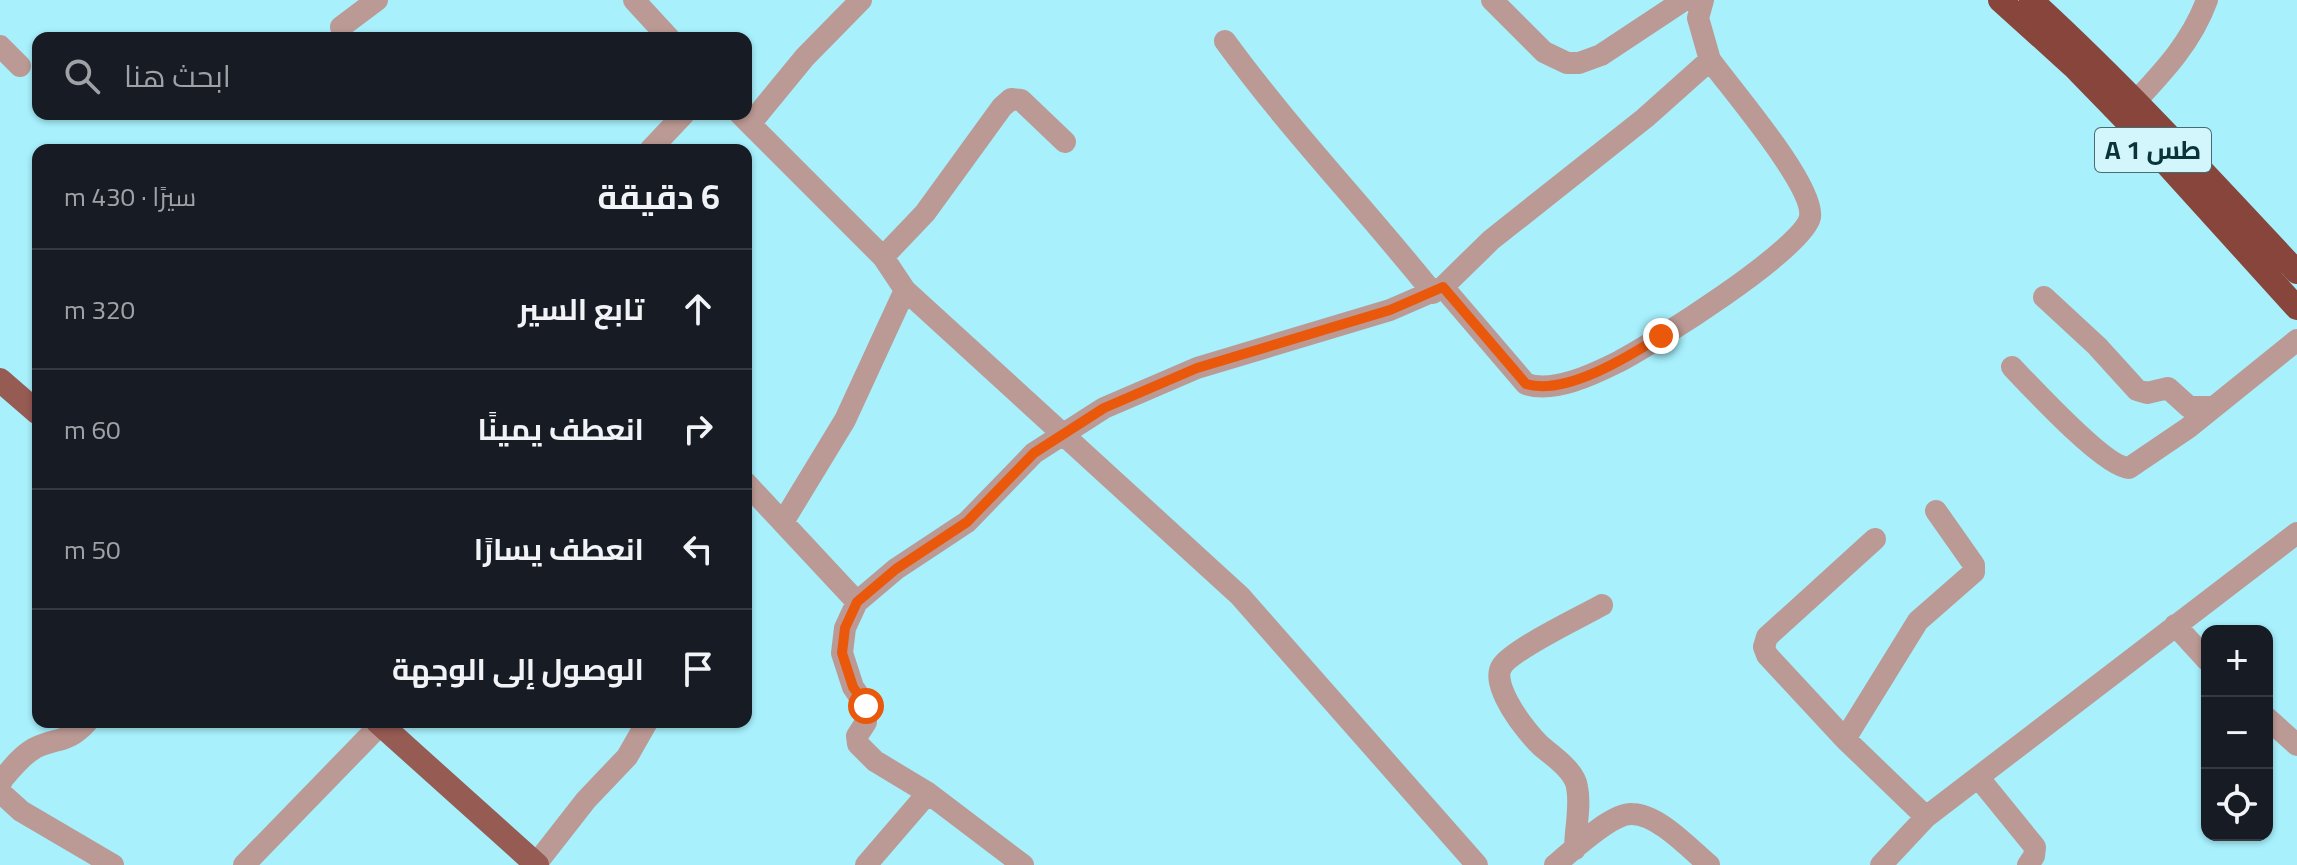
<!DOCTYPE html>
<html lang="ar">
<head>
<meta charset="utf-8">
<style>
  :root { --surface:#171b24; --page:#20242c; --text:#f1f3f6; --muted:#9ea1a6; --line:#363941 }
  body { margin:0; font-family:Georgia,Cairo,serif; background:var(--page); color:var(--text); direction:rtl }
  .controls { position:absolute; right:24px; bottom:24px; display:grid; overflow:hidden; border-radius:16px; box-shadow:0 2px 6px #0004 }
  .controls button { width:72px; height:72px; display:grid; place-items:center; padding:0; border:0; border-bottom:2px solid var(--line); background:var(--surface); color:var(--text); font:40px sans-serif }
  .stop { position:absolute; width:24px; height:24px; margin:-18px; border:6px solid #ea580c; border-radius:50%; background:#fff }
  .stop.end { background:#ea580c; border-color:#fff; box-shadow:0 2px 8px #0008 }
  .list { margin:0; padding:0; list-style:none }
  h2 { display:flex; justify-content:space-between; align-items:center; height:104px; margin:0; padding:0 32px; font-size:34px }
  h2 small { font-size:26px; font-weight:400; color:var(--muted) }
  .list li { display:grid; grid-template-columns:52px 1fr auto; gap:24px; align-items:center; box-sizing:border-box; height:120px; padding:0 32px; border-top:2px solid var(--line) }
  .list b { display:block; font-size:30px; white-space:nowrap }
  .list em { font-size:26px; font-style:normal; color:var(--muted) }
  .icon { flex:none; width:44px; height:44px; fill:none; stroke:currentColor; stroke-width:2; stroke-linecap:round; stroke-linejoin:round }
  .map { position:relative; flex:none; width:2297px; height:865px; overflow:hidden; direction:ltr }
  .search { position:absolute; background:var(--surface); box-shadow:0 2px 6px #0004; left:32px; top:32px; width:720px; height:88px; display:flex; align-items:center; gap:20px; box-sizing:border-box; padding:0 28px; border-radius:16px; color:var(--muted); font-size:30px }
  .panel { position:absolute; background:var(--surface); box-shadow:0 2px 6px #0004; left:32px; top:144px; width:720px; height:584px; border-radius:16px; direction:rtl }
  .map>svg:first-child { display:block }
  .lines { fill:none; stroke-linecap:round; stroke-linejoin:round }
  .minor { stroke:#bb9994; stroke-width:22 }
  .major { stroke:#965b53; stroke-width:24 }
  .highway { stroke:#87453c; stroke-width:24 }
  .route { stroke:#ea580c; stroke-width:10 }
  .labels { text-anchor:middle; stroke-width:6; stroke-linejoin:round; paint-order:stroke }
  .shield { fill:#d3f6fc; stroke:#456e74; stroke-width:2 }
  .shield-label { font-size:26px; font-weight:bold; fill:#08343a }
</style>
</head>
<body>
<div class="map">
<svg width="2297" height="865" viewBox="0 0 2297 865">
  <rect width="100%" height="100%" fill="#a7f0fc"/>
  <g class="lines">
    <!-- minor -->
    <path class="minor" d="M634,0l35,38
      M1492,0l52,52 23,11h12l22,-8 83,-55
      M341,27l36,-27
      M1225,41c64,88 140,167 208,252
      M0,46l20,20
      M2136,101c29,-31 56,-60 71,-101
      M740,114l143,143 22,33 335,306 237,269
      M750,124l55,-67 56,-57
      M650,150l34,-36
      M883,257l42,-44 77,-106 9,-8 10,1 44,42
      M1443,287l83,97c28,9 66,-9 92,-22 33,-17 186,-113 192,-145 5,-31 -79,-128 -100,-157
      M2044,297l53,49 40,44 10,3 21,-5 21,19h25
      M2012,367c19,20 94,101 117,101l59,-40 109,-88
      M746,483l111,119
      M783,522l62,-102 60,-130
      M1875,539l-108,98 -3,10 3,8 78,84 81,78
      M2175,625l32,35
      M2267,718l30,27
      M1845,739l73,-118 56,-49v-7l-38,-54
      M1978,777l57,70 -1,9 -6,9
      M0,786l2,-6c9,-11 20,-25 33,-32 22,-11 32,-4 52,-26
      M0,792l21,19 92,54
      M928,793l95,72
      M1575,849c0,-19 6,-43 2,-62 -2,-16 -24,-31 -36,-41 -14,-13 -52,-61 -39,-80 11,-17 79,-49 100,-61
      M536,864l50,-64 41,-43 20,-35
      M244,865l137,-141
      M866,865l62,-72 -53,-32 -17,-17 -1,-8 9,-14v-16l-13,-19 -11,-34 3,-25 12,-26 39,-33 71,-47 67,-69 70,-45 93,-40 193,-58 53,-23 48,-47 154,-122 65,-58 -12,-42 5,-18
      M1555,865c17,-14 56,-52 77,-51 26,0 58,35 77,51
      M1881,865l45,-48 371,-284"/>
    <!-- major -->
    <path class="major" d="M0,380l38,33
      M378,722l159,143"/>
    <!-- highway -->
    <path class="highway" d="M2000,0l73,66 69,71 155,171
      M2031,0c94,86 179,179 266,272"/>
  </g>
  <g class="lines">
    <!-- route -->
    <path class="route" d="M866,706l-13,-19 -11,-34 3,-25 12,-26 39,-33 71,-47 67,-69 70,-45 93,-40 193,-58 53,-23 83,97c39,12 102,-27 135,-48"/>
  </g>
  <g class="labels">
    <!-- shield labels -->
    <rect class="shield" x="2095" y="128" width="116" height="44" rx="6"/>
    <g class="shield-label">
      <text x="2153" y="159">A 1 طس</text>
    </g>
  </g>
</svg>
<div class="controls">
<button>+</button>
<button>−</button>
<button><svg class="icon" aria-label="locate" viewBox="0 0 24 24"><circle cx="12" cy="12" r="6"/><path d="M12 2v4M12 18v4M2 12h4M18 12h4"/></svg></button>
</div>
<div class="stop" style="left:866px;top:706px"></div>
<div class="stop end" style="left:1661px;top:336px"></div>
<div class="search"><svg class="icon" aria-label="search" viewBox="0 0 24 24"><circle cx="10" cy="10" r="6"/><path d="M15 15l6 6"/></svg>ابحث هنا</div>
<section class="panel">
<h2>6 دقيقة<small>سيرًا · 430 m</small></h2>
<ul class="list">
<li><svg class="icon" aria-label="ahead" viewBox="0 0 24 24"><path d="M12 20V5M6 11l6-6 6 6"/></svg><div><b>تابع السير</b></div><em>320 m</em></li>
<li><svg class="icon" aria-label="right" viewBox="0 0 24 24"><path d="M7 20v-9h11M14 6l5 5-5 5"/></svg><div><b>انعطف يمينًا</b></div><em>60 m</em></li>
<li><svg class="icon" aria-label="left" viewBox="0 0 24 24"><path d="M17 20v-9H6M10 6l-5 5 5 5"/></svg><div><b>انعطف يسارًا</b></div><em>50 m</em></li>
<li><svg class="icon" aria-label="arrive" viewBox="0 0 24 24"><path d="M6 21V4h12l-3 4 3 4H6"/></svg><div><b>الوصول إلى الوجهة</b></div></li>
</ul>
</section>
</div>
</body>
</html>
